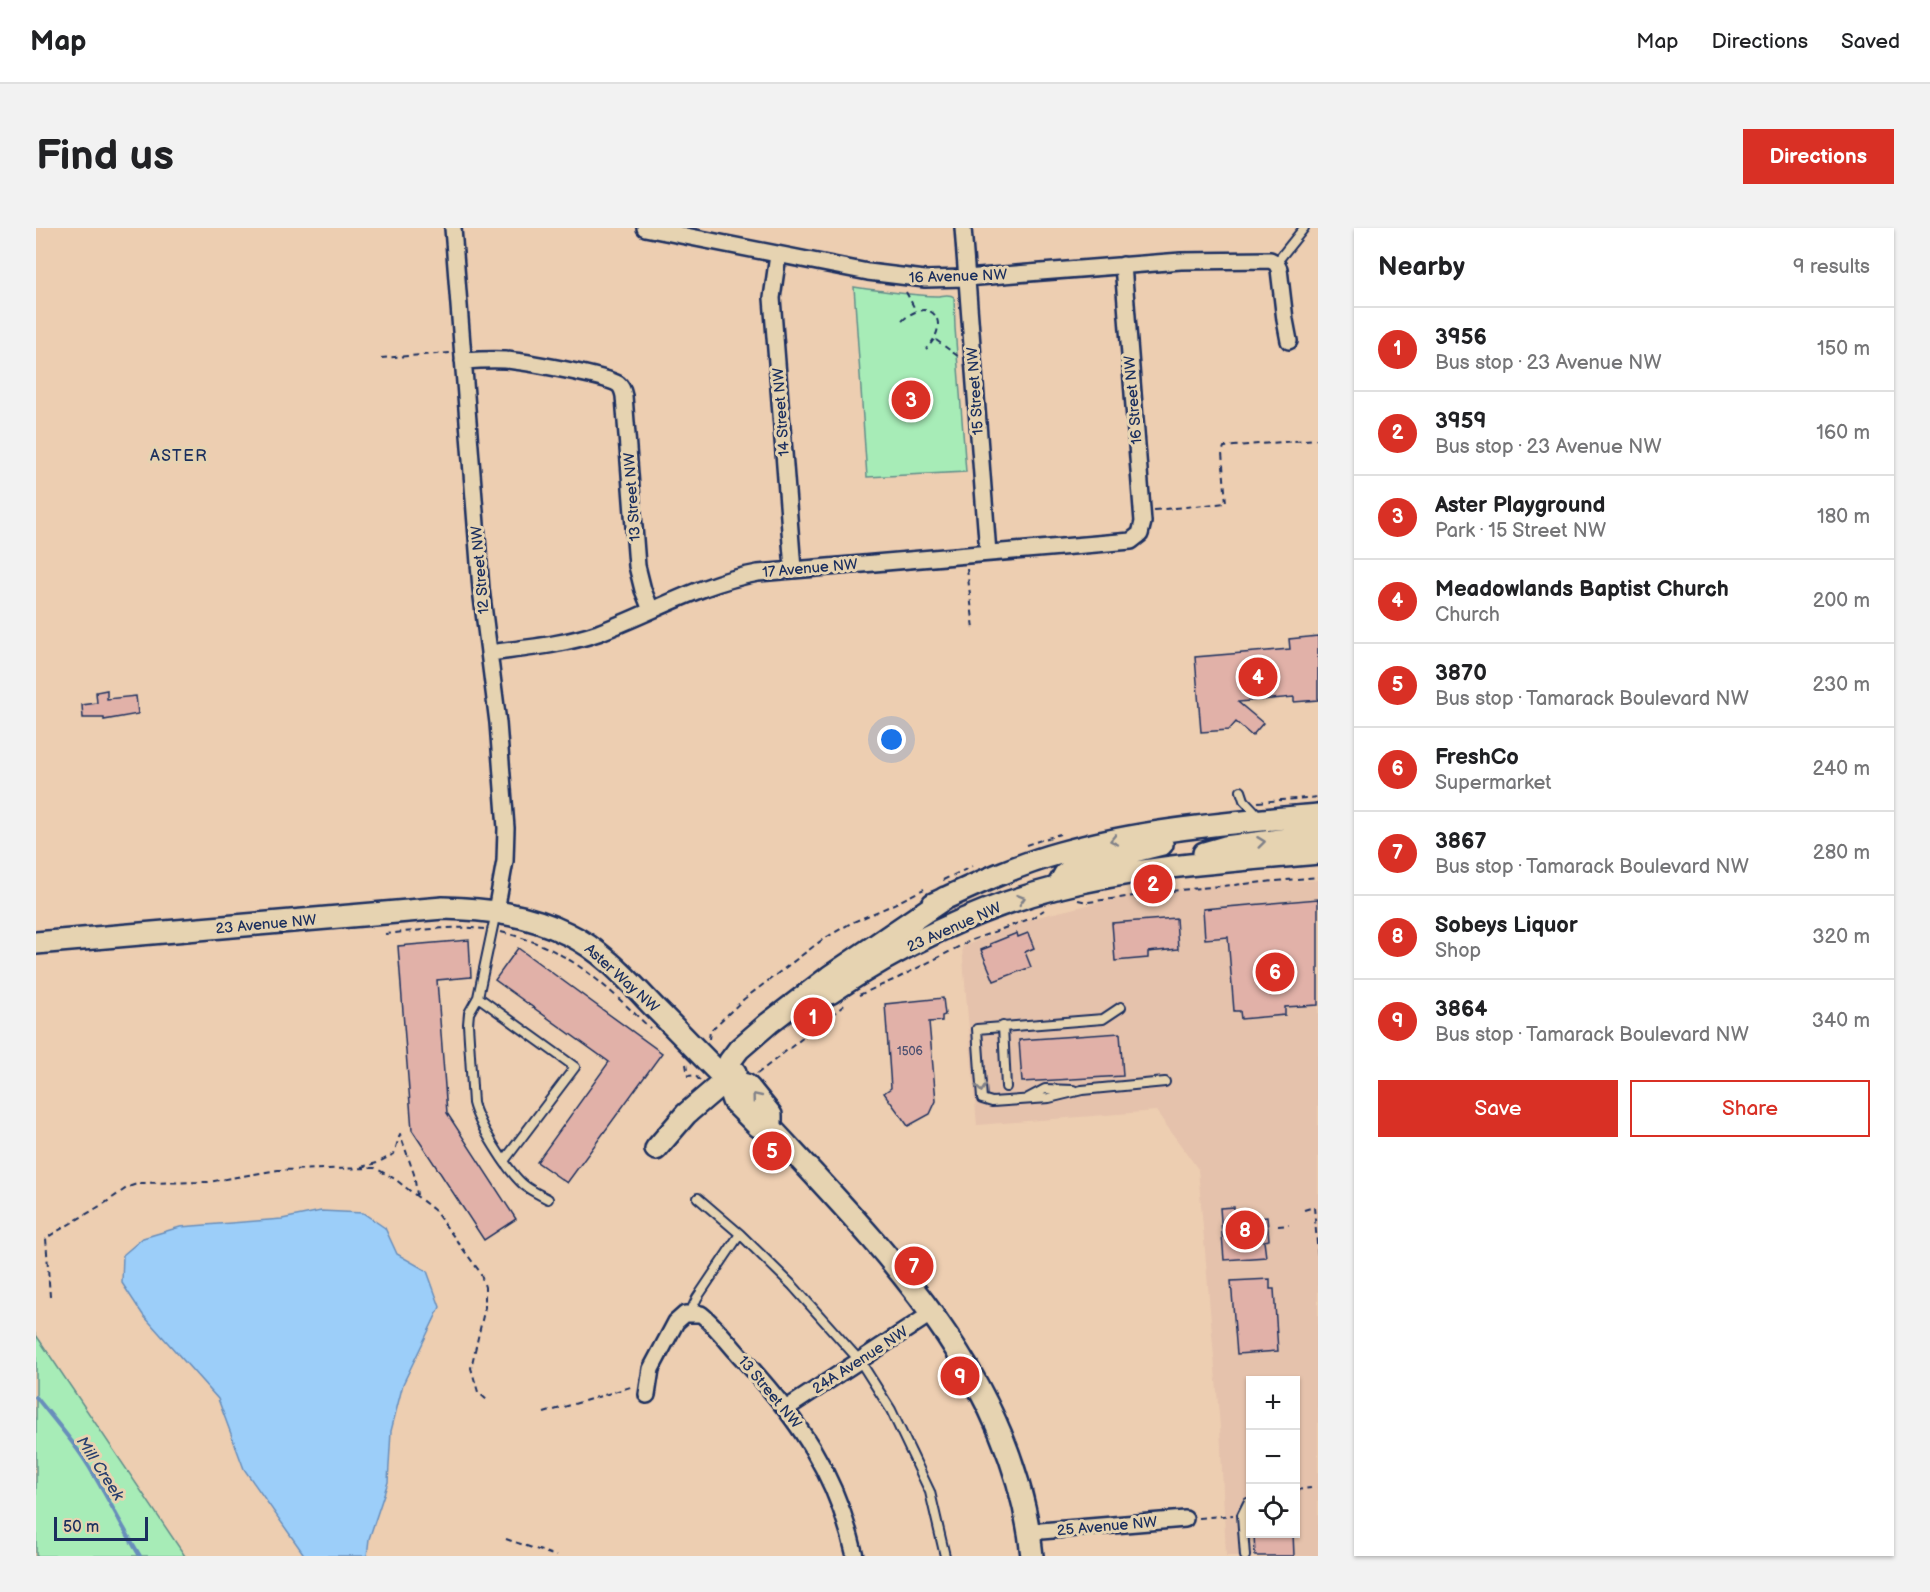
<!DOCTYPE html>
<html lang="en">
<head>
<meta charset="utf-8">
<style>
  :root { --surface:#fff; --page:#f2f2f2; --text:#202124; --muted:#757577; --line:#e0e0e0; --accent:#d93025 }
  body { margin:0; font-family:"Balsamiq Sans",sans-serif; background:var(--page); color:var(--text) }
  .controls { position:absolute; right:18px; bottom:18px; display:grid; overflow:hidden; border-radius:0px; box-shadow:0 2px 4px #0004 }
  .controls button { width:54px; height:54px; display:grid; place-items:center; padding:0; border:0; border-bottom:2px solid var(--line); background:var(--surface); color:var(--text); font:30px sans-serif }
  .scale { position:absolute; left:18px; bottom:15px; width:94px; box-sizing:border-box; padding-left:6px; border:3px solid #1b2f5e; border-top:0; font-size:16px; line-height:21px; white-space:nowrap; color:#1b2f5e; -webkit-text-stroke:4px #e6d3b1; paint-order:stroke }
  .you { position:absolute; left:856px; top:512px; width:21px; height:21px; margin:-15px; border:4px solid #fff; border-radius:50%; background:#1a73e8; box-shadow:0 0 0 9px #1a73e833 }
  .badge { display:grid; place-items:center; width:39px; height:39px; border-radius:50%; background:var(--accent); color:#fff; font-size:20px; font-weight:700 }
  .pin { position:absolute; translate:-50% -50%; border:3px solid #fff; box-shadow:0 2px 6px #0006 }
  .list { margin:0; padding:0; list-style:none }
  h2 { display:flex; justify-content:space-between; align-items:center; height:78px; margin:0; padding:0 24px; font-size:26px }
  h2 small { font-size:20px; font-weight:400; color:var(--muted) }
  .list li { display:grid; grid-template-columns:39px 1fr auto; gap:18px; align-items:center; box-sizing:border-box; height:84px; padding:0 24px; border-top:2px solid var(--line) }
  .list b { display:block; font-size:22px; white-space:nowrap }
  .list p { margin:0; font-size:20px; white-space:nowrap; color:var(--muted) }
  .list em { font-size:20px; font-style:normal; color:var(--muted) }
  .actions { display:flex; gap:12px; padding:18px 24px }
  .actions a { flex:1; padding:14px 0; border:2px solid var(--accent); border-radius:0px; text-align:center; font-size:21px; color:var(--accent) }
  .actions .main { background:var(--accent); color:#fff }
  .icon { flex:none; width:33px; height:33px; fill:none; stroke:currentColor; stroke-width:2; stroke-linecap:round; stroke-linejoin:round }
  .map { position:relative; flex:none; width:1282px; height:1328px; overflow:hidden; border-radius:0px }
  header { display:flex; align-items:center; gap:36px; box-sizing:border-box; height:84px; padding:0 30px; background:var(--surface); border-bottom:2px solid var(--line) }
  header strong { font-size:28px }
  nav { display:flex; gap:33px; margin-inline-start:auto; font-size:21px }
  .intro { display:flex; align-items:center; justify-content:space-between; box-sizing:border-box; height:144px; padding:0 36px }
  h1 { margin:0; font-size:42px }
  .button { padding:15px 27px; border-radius:0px; background:var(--accent); color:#fff; font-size:21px; font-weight:700 }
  main { display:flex; gap:36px; padding:0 36px }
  aside { flex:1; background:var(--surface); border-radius:0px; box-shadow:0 2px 4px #0004 }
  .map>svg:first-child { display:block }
  .built { fill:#e5c2ac; fill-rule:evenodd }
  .green { fill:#a7ecb7; stroke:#618e8a; stroke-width:1.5 }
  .water { fill:#9ccef9; stroke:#688ebb; stroke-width:1.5 }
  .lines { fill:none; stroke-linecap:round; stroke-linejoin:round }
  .stream { stroke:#688ebb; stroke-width:4 }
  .building { fill:#e1b1a8; stroke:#1b2f5e; stroke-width:1.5 }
  .lane-casing { stroke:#1b2f5e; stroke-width:12 }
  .street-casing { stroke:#1b2f5e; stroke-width:20 }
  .secondary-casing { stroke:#1b2f5e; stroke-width:26 }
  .path { stroke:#1b2f5e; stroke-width:2; stroke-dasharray:6 4.5; stroke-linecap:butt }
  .lane { stroke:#e6d3b1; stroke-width:8 }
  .street { stroke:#e6d3b1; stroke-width:15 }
  .secondary { stroke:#e6d3b1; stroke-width:21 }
  .oneway { stroke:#808188 }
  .labels { text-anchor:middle; stroke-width:6; stroke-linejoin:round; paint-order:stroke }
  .number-label { font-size:12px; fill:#4c5070 }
  .street-label { font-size:15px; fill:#1b2f5e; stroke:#e6d3b1 }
  .neighbourhood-label { font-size:16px; letter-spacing:1.5px; fill:#1b2f5e; stroke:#e6d3b1 }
  .water-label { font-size:16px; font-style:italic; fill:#283f6e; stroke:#e6d3b1 }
</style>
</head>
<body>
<header>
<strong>Map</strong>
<nav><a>Map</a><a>Directions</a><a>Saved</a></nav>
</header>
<div class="intro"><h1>Find us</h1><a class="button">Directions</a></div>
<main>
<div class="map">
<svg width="1282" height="1328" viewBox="0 0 1282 1328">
  <rect width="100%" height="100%" fill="#edceb1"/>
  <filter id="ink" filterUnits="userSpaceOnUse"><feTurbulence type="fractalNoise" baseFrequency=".0167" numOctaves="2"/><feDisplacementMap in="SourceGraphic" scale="12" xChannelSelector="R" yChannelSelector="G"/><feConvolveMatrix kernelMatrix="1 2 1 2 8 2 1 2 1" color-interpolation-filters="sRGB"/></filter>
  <g filter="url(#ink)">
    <!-- built -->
    <path class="built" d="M1282,652v676h-92l-6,-129 -22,-258 -42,-58 -179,14 -15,-178 67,-28 105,-25 92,-10zM1214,1152h46v154h-46z"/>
    <!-- green -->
    <path class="green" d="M818,59c27,4 54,8 82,9 7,0 13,-3 18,1l1,31 11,144 -99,5z
      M0,1107l149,221h-149z"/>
    <!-- water -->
    <path class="water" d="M285,983l42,2 22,15 12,26 30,17 13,36 -37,77 -12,47 -3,51 -19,57 -2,17h-62l-61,-87 -26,-70 -75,-84 -21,-32 1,-28 20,-17 37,-11 102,-8z"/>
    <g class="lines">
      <!-- stream -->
      <path class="stream" d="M0,1169c20,25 42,50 58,78 16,27 30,55 46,81"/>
    </g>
    <!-- building -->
    <path class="building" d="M1282,408v64l-24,2v-5l-56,5 25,21 -11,13 -16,-14 -7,8 -28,2 -6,-75 95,-8 -1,-10z
      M71,462v9l29,-3 2,18 -34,6v-2h-21l-1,-13 15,-2 -1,-11z
      M1282,671v106l-33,2v8l-44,4 -1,-8h-6l-6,-74 -23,2 -2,-30z
      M1140,690l2,31 -30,3v6l-33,3 -3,-38z
      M981,705l1,4 10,-4 6,15 -9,4 6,15 -37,14 -13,-31 10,-4 -1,-2z
      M433,712l2,37 -34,3 10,133 69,106 -32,21 -72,-110 -14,-184z
      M482,720l144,105 -95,130 -30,-21 72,-100 -114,-82z
      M907,770l2,17 -3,1v5l-13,1 7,79 -6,13 -22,12 -24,-33 7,-5 -6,-84z
      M1084,805l3,43 -101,6 -3,-42z
      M1198,979l1,13 32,-3 2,23 -5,1 2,16 -42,3 -4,-52z
      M1234,1051v10h4l4,62 -41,3 -6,-73z
      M1218,1305h39l1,23h-39z"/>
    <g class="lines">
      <defs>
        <path id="lane" d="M1240,35l28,-35
          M1205,563l3,9 15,16
          M460,684l-18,85 -9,16 -1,11 5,79c5,20 35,69 51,82 7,6 17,10 24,14
          M442,769l97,70 -71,94
          M1085,779l-18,12 -126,10 5,70 10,3 57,-4 33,-8 83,-8
          M967,798l3,61
          M992,870l17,-9 28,1
          M662,970l42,36 53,52 67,75 31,49 39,82 15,64
          M654,1085l7,-15 43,-64
          M1209,1328l-3,-41 6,-12"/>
        <path id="street" d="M417,0l28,361 17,134 8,105 -1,33 -9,50
          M609,0l223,44 57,7 41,-1 215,-17 89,-1 6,3 3,6 6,51 4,21
          M927,0l25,325
          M742,27l-6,43 21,271
          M427,133c14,-1 28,-2 42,-1 17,1 101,16 113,24 4,3 5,7 6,12l13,170 6,24 8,20
          M453,425c37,-5 74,-8 109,-20 54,-20 103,-50 160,-60l373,-32 9,-7 3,-12 -20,-257
          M611,1167l4,-26 25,-47 9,-8h16c15,12 28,30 41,44 57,62 94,115 113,198
          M751,1180l145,-95
          M993,1304l156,-13"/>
        <path id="secondary" d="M1168,625l21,-6 93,-12
          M1021,660l8,-14 14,-9 83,-21
          M909,670l-116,79 -60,46 -30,26 -9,12 -3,7 -1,12 7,21 25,25 13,2c114,123 244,252 261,428
          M897,676c41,-19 83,-39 127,-51 85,-24 171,-30 258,-38
          M0,715l407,-35c44,1 85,6 125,26 34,16 61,47 87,74 24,24 47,48 71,72
          M794,765c68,-46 147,-85 226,-105 86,-22 174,-27 262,-35
          M690,852l20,5 4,4 21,26v13
          M620,921l30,-35 49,-42"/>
      </defs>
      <!-- lane casing -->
      <use href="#lane" class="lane-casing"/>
      <!-- street casing -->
      <use href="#street" class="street-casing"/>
      <!-- secondary casing -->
      <use href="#secondary" class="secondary-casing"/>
      <!-- path -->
      <path class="path" d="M870,64l10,19
        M866,93c28,-27 51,1 24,28
        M900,112l23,17
        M345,130l69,-5
        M1118,282l72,-7 -4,-50 2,-6 94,-8
        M931,341l7,60
        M1222,574l60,-5
        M990,617l34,-11
        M907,652l30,-14
        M1042,672l10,2 92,-12 138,-13
        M465,704c68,16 100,50 149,96
        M349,706c32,-3 66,-9 99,-5
        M823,767l39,-17 74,-38 60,-22 12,-8
        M673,811l1,-8 34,-32 78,-59 29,-17 37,-16 36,-18
        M650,836l2,12 7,-1 5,6
        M721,846l90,-71
        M325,939l16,-4 17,-9 6,-20 14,40 3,21
        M1268,982l10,-3 4,49
        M1242,998l11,-1
        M14,1069l-4,-59 59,-35 23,-16 12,-4 68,-1 70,-12 97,-2 20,11 39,31 46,62 5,15v20l-14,61 7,24 9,8
        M508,1185l90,-27
        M1260,1262l15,-2
        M1163,1290l34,-3
        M470,1311l50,17"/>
      <!-- lane -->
      <use href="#lane" class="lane"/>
      <!-- street -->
      <use href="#street" class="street"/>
      <!-- secondary -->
      <use href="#secondary" class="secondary"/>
    </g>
    <!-- one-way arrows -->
    <defs><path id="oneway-chevron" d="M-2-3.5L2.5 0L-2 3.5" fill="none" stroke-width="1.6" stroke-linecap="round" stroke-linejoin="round" transform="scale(1.5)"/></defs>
    <g class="oneway">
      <use href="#oneway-chevron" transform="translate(1078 612) rotate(168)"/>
      <use href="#oneway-chevron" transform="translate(1225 614) rotate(-7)"/>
      <use href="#oneway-chevron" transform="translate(985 671) rotate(-18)"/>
      <use href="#oneway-chevron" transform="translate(945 860) rotate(84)"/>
      <use href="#oneway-chevron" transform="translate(720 869) rotate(-129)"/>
    </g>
  </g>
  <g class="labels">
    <!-- number labels -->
    <g class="number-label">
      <text x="874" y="827">1506</text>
    </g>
    <!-- street labels -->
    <g class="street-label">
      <text transform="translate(922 48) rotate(-2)" y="5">16 Avenue NW</text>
      <text transform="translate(939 163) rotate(-94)" y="5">15 Street NW</text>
      <text transform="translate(1097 172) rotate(-95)" y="5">16 Street NW</text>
      <text transform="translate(745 184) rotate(-94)" y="5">14 Street NW</text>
      <text transform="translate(596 269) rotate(-94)" y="5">13 Street NW</text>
      <text transform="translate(774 340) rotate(-5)" y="5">17 Avenue NW</text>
      <text transform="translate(444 342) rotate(-95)" y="5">12 Street NW</text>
      <text transform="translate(230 696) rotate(-5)" y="5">23 Avenue NW</text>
      <text transform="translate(918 699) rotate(-24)" y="5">23 Avenue NW</text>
      <text transform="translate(586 750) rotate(42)" y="5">Aster Way NW</text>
      <text transform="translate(824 1132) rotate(-33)" y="5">24A Avenue NW</text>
      <text transform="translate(734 1164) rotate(50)" y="5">13 Street NW</text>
      <text transform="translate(1071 1298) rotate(-5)" y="5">25 Avenue NW</text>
    </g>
    <!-- neighbourhood labels -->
    <g class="neighbourhood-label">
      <text x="143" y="233">ASTER</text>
    </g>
    <!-- water labels -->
    <g class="water-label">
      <text transform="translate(65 1240) rotate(57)" y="6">Mill Creek</text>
    </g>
  </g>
</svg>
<div class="controls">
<button>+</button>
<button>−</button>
<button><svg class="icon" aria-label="locate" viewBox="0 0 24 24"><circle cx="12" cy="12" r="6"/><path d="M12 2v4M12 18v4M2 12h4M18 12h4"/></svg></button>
</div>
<div class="scale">50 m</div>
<div class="you"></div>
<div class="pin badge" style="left:777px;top:789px">1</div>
<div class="pin badge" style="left:1117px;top:656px">2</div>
<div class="pin badge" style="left:875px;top:172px">3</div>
<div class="pin badge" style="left:1222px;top:449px">4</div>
<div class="pin badge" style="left:736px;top:923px">5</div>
<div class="pin badge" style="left:1239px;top:744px">6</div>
<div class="pin badge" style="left:878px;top:1038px">7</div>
<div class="pin badge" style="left:1209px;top:1002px">8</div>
<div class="pin badge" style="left:924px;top:1148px">9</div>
</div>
<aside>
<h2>Nearby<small>9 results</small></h2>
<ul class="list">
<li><span class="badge">1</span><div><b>3956</b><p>Bus stop · 23 Avenue NW</p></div><em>150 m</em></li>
<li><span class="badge">2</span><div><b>3959</b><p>Bus stop · 23 Avenue NW</p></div><em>160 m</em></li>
<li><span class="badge">3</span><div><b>Aster Playground</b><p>Park · 15 Street NW</p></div><em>180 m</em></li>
<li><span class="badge">4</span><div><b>Meadowlands Baptist Church</b><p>Church</p></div><em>200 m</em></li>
<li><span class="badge">5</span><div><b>3870</b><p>Bus stop · Tamarack Boulevard NW</p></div><em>230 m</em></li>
<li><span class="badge">6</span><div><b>FreshCo</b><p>Supermarket</p></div><em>240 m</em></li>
<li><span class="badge">7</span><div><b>3867</b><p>Bus stop · Tamarack Boulevard NW</p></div><em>280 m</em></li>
<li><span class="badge">8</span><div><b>Sobeys Liquor</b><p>Shop</p></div><em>320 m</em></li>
<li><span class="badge">9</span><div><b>3864</b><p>Bus stop · Tamarack Boulevard NW</p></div><em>340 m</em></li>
</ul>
<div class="actions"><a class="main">Save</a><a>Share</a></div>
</aside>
</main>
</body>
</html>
